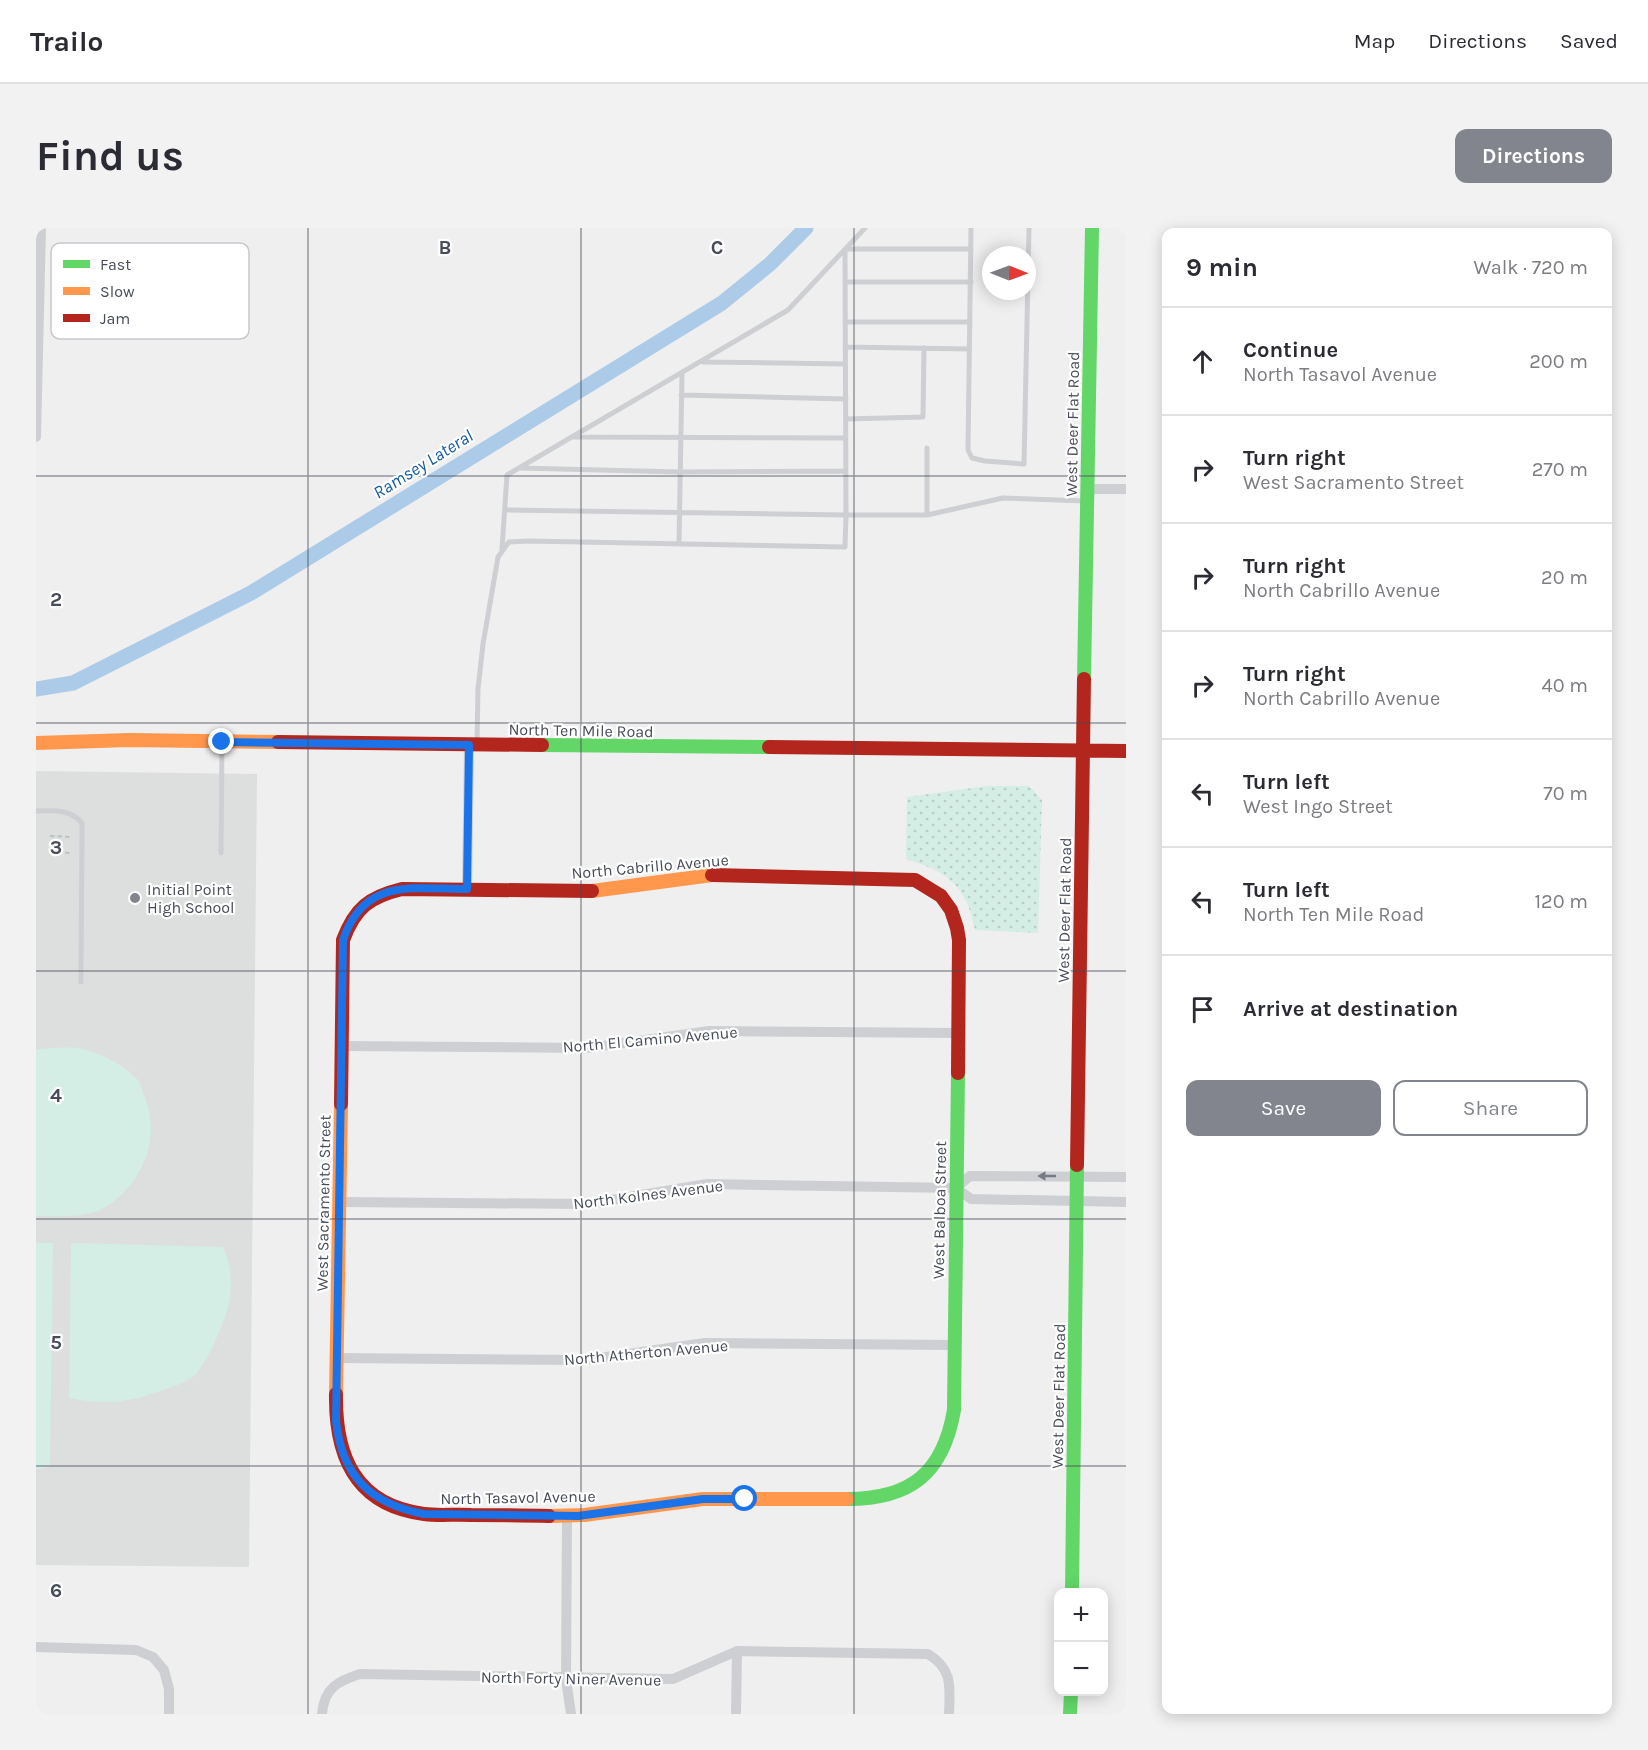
<!DOCTYPE html>
<html lang="en">
<head>
<meta charset="utf-8">
<style>
  :root { --surface:#fff; --page:#f2f2f3; --text:#2b2b33; --muted:#7c7c81; --line:#e1e1e2; --accent:#82858e }
  body { margin:0; font-family:Karla,sans-serif; background:var(--page); color:var(--text) }
  .controls { position:absolute; right:18px; bottom:18px; display:grid; overflow:hidden; border-radius:12px; box-shadow:0 3px 15px #0003 }
  .controls button { width:54px; height:54px; display:grid; place-items:center; padding:0; border:0; border-bottom:2px solid var(--line); background:var(--surface); color:var(--text); font:30px sans-serif }
  .compass { position:absolute; left:946px; top:18px; width:54px; height:54px; border-radius:50%; background:var(--surface); box-shadow:0 3px 15px #0003; rotate:91deg }
  .stop { position:absolute; width:18px; height:18px; margin:-14px; border:4px solid #1a73e8; border-radius:50%; background:#fff }
  .stop.end { background:#1a73e8; border-color:#fff; box-shadow:0 2px 6px #0008 }
  .list { margin:0; padding:0; list-style:none }
  h2 { display:flex; justify-content:space-between; align-items:center; height:78px; margin:0; padding:0 24px; font-size:26px }
  h2 small { font-size:20px; font-weight:400; color:var(--muted) }
  .list li { display:grid; grid-template-columns:39px 1fr auto; gap:18px; align-items:center; box-sizing:border-box; height:108px; padding:0 24px; border-top:2px solid var(--line) }
  .list b { display:block; font-size:22px; white-space:nowrap }
  .list p { margin:0; font-size:20px; white-space:nowrap; color:var(--muted) }
  .list em { font-size:20px; font-style:normal; color:var(--muted) }
  .actions { display:flex; gap:12px; padding:18px 24px }
  .actions a { flex:1; padding:14px 0; border:2px solid var(--accent); border-radius:12px; text-align:center; font-size:21px; color:var(--accent) }
  .actions .main { background:var(--accent); color:#fff }
  .icon { flex:none; width:33px; height:33px; fill:none; stroke:currentColor; stroke-width:2; stroke-linecap:round; stroke-linejoin:round }
  .map { position:relative; flex:none; width:1090px; height:1486px; overflow:hidden; border-radius:12px }
  header { display:flex; align-items:center; gap:36px; box-sizing:border-box; height:84px; padding:0 30px; background:var(--surface); border-bottom:2px solid var(--line) }
  header strong { font-size:28px }
  nav { display:flex; gap:33px; margin-inline-start:auto; font-size:21px }
  .intro { display:flex; align-items:center; justify-content:space-between; box-sizing:border-box; height:144px; padding:0 36px }
  h1 { margin:0; font-size:42px }
  .button { padding:15px 27px; border-radius:12px; background:var(--accent); color:#fff; font-size:21px; font-weight:700 }
  main { display:flex; gap:36px; padding:0 36px }
  aside { flex:1; background:var(--surface); border-radius:12px; box-shadow:0 3px 15px #0003 }
  .map>svg:first-child { display:block }
  .education { fill:#dddede }
  .park { fill:url(#park-dots) }
  .pitch { fill:#d4ede5 }
  .lines { fill:none; stroke-linecap:round; stroke-linejoin:round }
  .canal { stroke:#abcbe9; stroke-width:15 }
  .path { stroke:#b9c4c4; stroke-width:2; stroke-dasharray:4.5 3; stroke-linecap:butt }
  .lane { stroke:#cdcfd2; stroke-width:5 }
  .street { stroke:#cdcfd2; stroke-width:10 }
  .fast { stroke:#63d668; stroke-width:14 }
  .slow { stroke:#ff974d; stroke-width:14 }
  .jam { stroke:#b3261e; stroke-width:14 }
  .oneway { fill:#767a84 }
  .route { stroke:#1a73e8; stroke-width:8 }
  .grid { fill:none; stroke:#474c5a; stroke-width:1.5; stroke-opacity:0.55 }
  .poi-dot { fill:#82858e; stroke:#fff; stroke-width:2 }
  .labels { text-anchor:middle; stroke-width:4.5; stroke-linejoin:round; paint-order:stroke }
  .street-label { font-size:16px; fill:#474c5a; stroke:#fff }
  .poi-label { font-size:16px; fill:#474c5a; stroke:#fff; text-anchor:start }
  .water-label { font-size:18px; font-style:italic; fill:#145ca0; stroke:#fff }
  .key { fill:#fff; stroke:#c8c9ce; stroke-width:1.5 }
  .key-label { font-size:16px; fill:#474c5a }
  .grid-label { font-size:20px; text-anchor:middle; font-weight:bold; fill:#474c5a; stroke:#fff; stroke-width:4.5; stroke-linejoin:round; paint-order:stroke }
</style>
</head>
<body>
<header>
<strong>Trailo</strong>
<nav><a>Map</a><a>Directions</a><a>Saved</a></nav>
</header>
<div class="intro"><h1>Find us</h1><a class="button">Directions</a></div>
<main>
<div class="map">
<svg width="1090" height="1486" viewBox="0 0 1090 1486">
  <defs>
    <pattern id="park-dots" width="8" height="8" patternUnits="userSpaceOnUse" patternTransform="scale(1.5)"><rect width="8" height="8" fill="#d4ede5"/><path d="M2 2h.1M6 6h.1" fill="none" stroke="#b7cdc7" stroke-width="1.8" stroke-linecap="round"/></pattern>
  </defs>
  <rect width="100%" height="100%" fill="#efefef"/>
  <!-- education -->
  <path class="education" d="M0,543l221,3 -8,793 -213,-2z"/>
  <!-- park -->
  <path class="park" d="M951,558h42l13,14 -4,133 -63,-3c-9,-45 -27,-58 -69,-71l1,-62z"/>
  <!-- pitch -->
  <path class="pitch" d="M0,821c14,0 38,-4 51,1 17,5 39,16 51,30 3,4 5,12 7,17 16,43 -2,87 -41,111 -20,11 -46,8 -68,8z
    M0,1015h17l-3,223 -14,4z
    M35,1015l152,4c11,24 10,51 0,76 -7,17 -15,36 -26,50 -6,7 -19,12 -28,15 -38,14 -60,18 -100,10z"/>
  <g class="lines">
    <!-- canal -->
    <path class="canal" d="M0,461l37,-6 178,-90 471,-290 48,-39 36,-36"/>
    <!-- path -->
    <path class="path" d="M14,608l22,1
      M14,624l22,1"/>
    <!-- lane -->
    <path class="lane" d="M935,0l-3,222 4,8 13,3 39,3 5,-236
      M809,54h126
      M809,94h125
      M809,119l124,2
      M667,134l142,2
      M645,167l165,4
      M810,191l77,-2 1,-69
      M538,209l272,1
      M891,220v67
      M484,240l160,4 166,-1
      M469,282l341,5 -1,-266h126
      M643,316l3,-170
      M466,321l5,-74 281,-165 77,-82
      M441,515l1,-54 5,-45 15,-87 11,-15 19,-1 317,6 1,-32h81l76,-17 82,3
      M0,583c18,0 33,-3 46,12l-1,159
      M185,625l1,-109"/>
    <!-- street -->
    <path class="street" d="M0,209l5,-209
      M1052,261h38
      M431,661l2,-144
      M305,818l247,2 121,-17 249,2
      M1090,949l-156,-1 -14,12 15,11 155,3
      M303,974l248,2 120,-20 249,4
      M301,1130l248,2 120,-17 249,2
      M531,1288l-1,163 5,35
      M0,1419l100,3 17,7 11,13 5,19v25
      M286,1486c2,-26 16,-33 38,-40l313,5 64,-28 191,3c25,15 22,33 21,60
      M700,1486l1,-63"/>
    <!-- fast -->
    <path class="fast" d="M1048,451l8,-451
      M506,517l227,2
      M811,1271c63,0 96,-25 107,-89l4,-337
      M1036,1364l5,-427
      M1034,1486l1,-22"/>
    <!-- slow -->
    <path class="slow" d="M0,515l93,-3 149,2
      M556,663l120,-16
      M300,1166l5,-290
      M513,1288l35,-1 119,-16h144"/>
    <!-- jam -->
    <path class="jam" d="M242,514l264,3
      M733,519l357,4
      M676,647l203,5 26,16 10,14 6,18 2,12 -1,133
      M305,876l2,-164c12,-32 26,-43 59,-51l190,2
      M1041,937l7,-486
      M300,1166c-1,62 19,111 88,120 15,2 31,0 47,1 26,0 52,0 78,1"/>
  </g>
  <!-- one-way arrows -->
  <defs><path id="oneway-solid" d="M-6-.8H1V-3.2L6.5 0L1 3.2V.8H-6Z" transform="scale(1.5)"/></defs>
  <use class="oneway" href="#oneway-solid" transform="translate(1011 948) rotate(-180)"/>
  <g class="lines">
    <!-- route -->
    <path class="route" d="M186,514l247,3 -2,144c-54,0 -103,-12 -124,51l-7,481c6,56 35,83 88,93l154,2 125,-17h42"/>
  </g>
  <!-- grid -->
  <path class="grid" d="M272,0v1486M545,0v1486M818,0v1486M0,248h1090M0,495h1090M0,743h1090M0,991h1090M0,1238h1090"/>
  <!-- markers -->
  <circle class="poi-dot" cx="99" cy="670" r="6"/>
  <g class="labels">
    <!-- street labels -->
    <g class="street-label">
      <text transform="translate(1036 196) rotate(-89)" y="6">West Deer Flat Road</text>
      <text transform="translate(545 502) rotate(1)" y="6">North Ten Mile Road</text>
      <text transform="translate(614 638) rotate(-5)" y="6">North Cabrillo Avenue</text>
      <text transform="translate(1028 682) rotate(-89)" y="6">West Deer Flat Road</text>
      <text transform="translate(614 811) rotate(-5)" y="6">North El Camino Avenue</text>
      <text transform="translate(612 966) rotate(-7)" y="6">North Kolnes Avenue</text>
      <text transform="translate(287 975) rotate(-89)" y="6">West Sacramento Street</text>
      <text transform="translate(903 982) rotate(-89)" y="6">West Balboa Street</text>
      <text transform="translate(610 1124) rotate(-5)" y="6">North Atherton Avenue</text>
      <text transform="translate(1022 1168) rotate(-89)" y="6">West Deer Flat Road</text>
      <text transform="translate(482 1269) rotate(-1)" y="6">North Tasavol Avenue</text>
      <text transform="translate(535 1450) rotate(1)" y="6">North Forty Niner Avenue</text>
    </g>
    <!-- poi labels -->
    <g class="poi-label">
      <text x="111" y="667">Initial Point<tspan x="111" dy="18">High School</tspan></text>
    </g>
    <!-- water labels -->
    <g class="water-label">
      <text transform="translate(387 236) rotate(-32)" y="6">Ramsey Lateral</text>
    </g>
  </g>
  <!-- legend -->
  <rect x="15" y="15" width="198" height="96" rx="9" class="key"/>
  <rect x="27" y="32" width="27" height="8" fill="#63d668"/>
  <rect x="27" y="59" width="27" height="8" fill="#ff974d"/>
  <rect x="27" y="86" width="27" height="8" fill="#b3261e"/>
  <g class="key-label">
    <text x="64" y="42">Fast</text>
    <text x="64" y="69">Slow</text>
    <text x="64" y="96">Jam</text>
  </g>
  <g class="grid-label">
    <text x="409" y="26">B</text>
    <text x="681" y="26">C</text>
    <text x="20" y="378">2</text>
    <text x="20" y="626">3</text>
    <text x="20" y="874">4</text>
    <text x="20" y="1121">5</text>
    <text x="20" y="1369">6</text>
  </g>
</svg>
<div class="controls">
<button>+</button>
<button>−</button>
</div>
<svg class="compass" viewBox="-18 -18 36 36"><path d="M0-13l5 13h-10z" fill="#e53935"/><path d="M0 13l5-13h-10z" fill="#7c7c81"/></svg>
<div class="stop" style="left:709px;top:1271px"></div>
<div class="stop end" style="left:186px;top:514px"></div>
</div>
<aside>
<h2>9 min<small>Walk · 720 m</small></h2>
<ul class="list">
<li><svg class="icon" aria-label="ahead" viewBox="0 0 24 24"><path d="M12 20V5M6 11l6-6 6 6"/></svg><div><b>Continue</b><p>North Tasavol Avenue</p></div><em>200 m</em></li>
<li><svg class="icon" aria-label="right" viewBox="0 0 24 24"><path d="M7 20v-9h11M14 6l5 5-5 5"/></svg><div><b>Turn right</b><p>West Sacramento Street</p></div><em>270 m</em></li>
<li><svg class="icon" aria-label="right" viewBox="0 0 24 24"><path d="M7 20v-9h11M14 6l5 5-5 5"/></svg><div><b>Turn right</b><p>North Cabrillo Avenue</p></div><em>20 m</em></li>
<li><svg class="icon" aria-label="right" viewBox="0 0 24 24"><path d="M7 20v-9h11M14 6l5 5-5 5"/></svg><div><b>Turn right</b><p>North Cabrillo Avenue</p></div><em>40 m</em></li>
<li><svg class="icon" aria-label="left" viewBox="0 0 24 24"><path d="M17 20v-9H6M10 6l-5 5 5 5"/></svg><div><b>Turn left</b><p>West Ingo Street</p></div><em>70 m</em></li>
<li><svg class="icon" aria-label="left" viewBox="0 0 24 24"><path d="M17 20v-9H6M10 6l-5 5 5 5"/></svg><div><b>Turn left</b><p>North Ten Mile Road</p></div><em>120 m</em></li>
<li><svg class="icon" aria-label="arrive" viewBox="0 0 24 24"><path d="M6 21V4h12l-3 4 3 4H6"/></svg><div><b>Arrive at destination</b></div></li>
</ul>
<div class="actions"><a class="main">Save</a><a>Share</a></div>
</aside>
</main>
</body>
</html>
